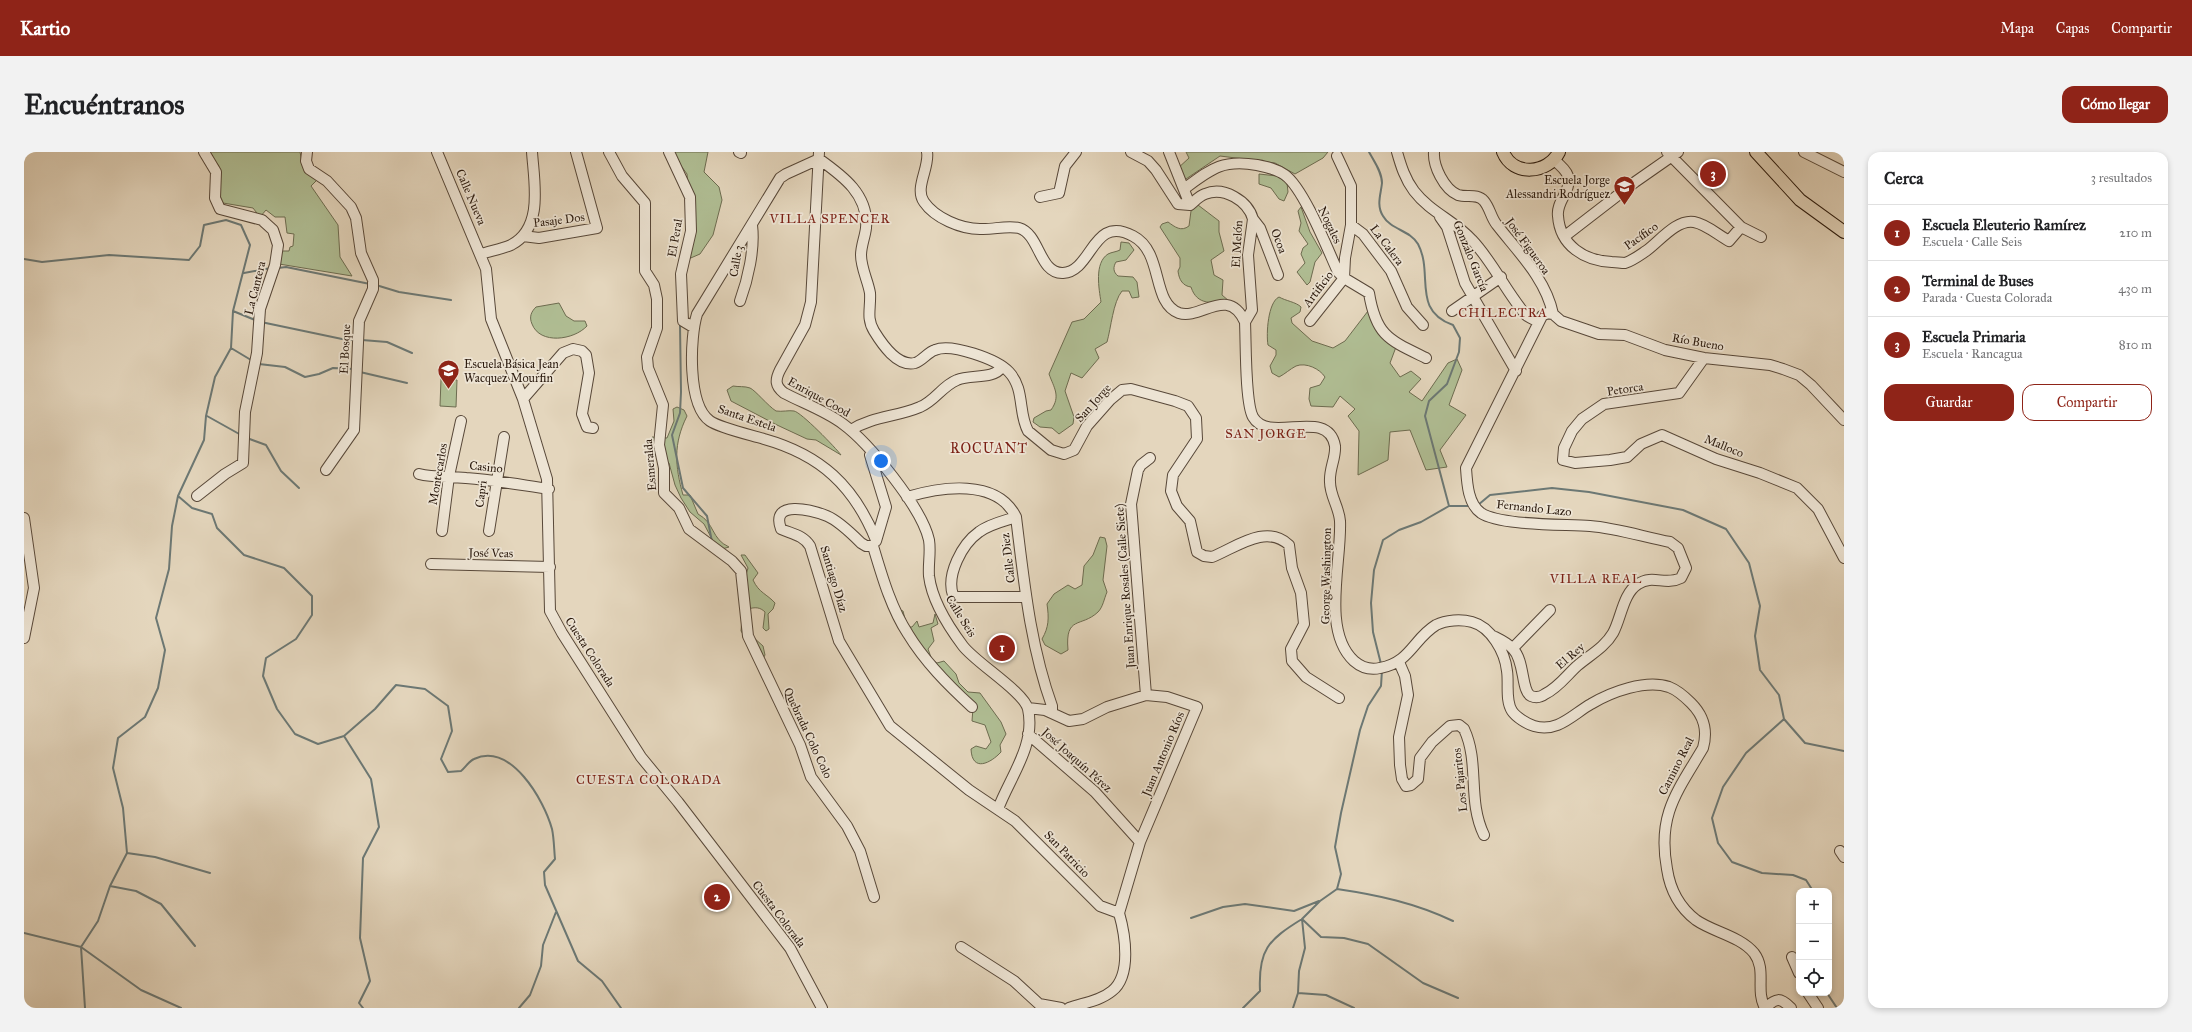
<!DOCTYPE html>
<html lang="es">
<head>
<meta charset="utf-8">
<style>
  :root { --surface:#fff; --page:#f2f2f2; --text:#202124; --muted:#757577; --line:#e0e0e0; --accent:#8f2418 }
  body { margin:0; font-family:"IM FELL Great Primer",serif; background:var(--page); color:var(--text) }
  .controls { position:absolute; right:12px; bottom:12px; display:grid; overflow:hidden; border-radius:8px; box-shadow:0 2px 6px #0003 }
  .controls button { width:36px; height:36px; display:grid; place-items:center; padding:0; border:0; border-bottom:1px solid var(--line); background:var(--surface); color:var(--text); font:20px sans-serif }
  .you { position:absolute; left:857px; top:309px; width:14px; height:14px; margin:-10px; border:3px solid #fff; border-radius:50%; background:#1a73e8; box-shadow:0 0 0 6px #1a73e833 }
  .badge { display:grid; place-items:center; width:26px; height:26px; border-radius:50%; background:var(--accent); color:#fff; font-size:13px; font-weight:700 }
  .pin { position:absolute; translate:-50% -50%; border:2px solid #fff; box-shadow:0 1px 4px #0006 }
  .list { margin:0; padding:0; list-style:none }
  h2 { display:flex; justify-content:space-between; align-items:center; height:52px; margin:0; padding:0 16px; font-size:17px }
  h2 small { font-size:13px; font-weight:400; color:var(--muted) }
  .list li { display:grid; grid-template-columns:26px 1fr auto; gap:12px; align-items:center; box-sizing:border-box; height:56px; padding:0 16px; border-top:1px solid var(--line) }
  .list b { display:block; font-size:15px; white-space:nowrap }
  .list p { margin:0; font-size:13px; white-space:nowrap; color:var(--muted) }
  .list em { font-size:13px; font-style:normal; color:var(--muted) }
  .actions { display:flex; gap:8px; padding:12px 16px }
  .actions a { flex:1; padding:9px 0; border:1px solid var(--accent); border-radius:12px; text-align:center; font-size:14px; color:var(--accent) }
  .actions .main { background:var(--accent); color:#fff }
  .icon { flex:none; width:22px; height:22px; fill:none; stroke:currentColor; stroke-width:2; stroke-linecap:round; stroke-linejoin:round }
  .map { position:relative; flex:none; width:1820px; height:856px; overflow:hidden; border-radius:12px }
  header { display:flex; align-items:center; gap:24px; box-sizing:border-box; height:56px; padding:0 20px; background:var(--accent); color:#fff }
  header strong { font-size:19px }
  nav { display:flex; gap:22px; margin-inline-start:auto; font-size:14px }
  .intro { display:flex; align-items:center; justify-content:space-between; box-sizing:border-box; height:96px; padding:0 24px }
  h1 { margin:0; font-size:28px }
  .button { padding:10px 18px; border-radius:12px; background:var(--accent); color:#fff; font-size:14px; font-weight:700 }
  main { display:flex; gap:24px; padding:0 24px }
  aside { flex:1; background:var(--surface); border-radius:12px; box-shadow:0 2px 6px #0003 }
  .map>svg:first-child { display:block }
  .green { fill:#b0be94; stroke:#6d6c50 }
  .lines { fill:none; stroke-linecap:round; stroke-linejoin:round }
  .stream { stroke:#6c7874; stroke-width:2 }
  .minor-casing { stroke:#584839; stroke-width:12 }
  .major-casing { stroke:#2a190d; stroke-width:14 }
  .minor { stroke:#ede4d4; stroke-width:10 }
  .major { stroke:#e4d6bd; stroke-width:12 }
  .labels { text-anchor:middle; stroke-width:3.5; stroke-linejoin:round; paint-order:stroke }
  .poi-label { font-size:12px; fill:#2a190d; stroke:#ede4d4; text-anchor:end }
  .street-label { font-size:12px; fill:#2a190d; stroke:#ede4d4 }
  .neighbourhood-label { font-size:13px; letter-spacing:1px; fill:#7a1f14; stroke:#ede4d4 }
  .quarter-label { font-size:14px; letter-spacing:1px; fill:#7a1f14; stroke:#ede4d4 }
</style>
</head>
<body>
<header>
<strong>Kartio</strong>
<nav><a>Mapa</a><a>Capas</a><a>Compartir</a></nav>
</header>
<div class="intro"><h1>Encuéntranos</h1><a class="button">Cómo llegar</a></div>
<main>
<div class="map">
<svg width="1820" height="856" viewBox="0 0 1820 856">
  <rect width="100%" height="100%" fill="#e4d6bd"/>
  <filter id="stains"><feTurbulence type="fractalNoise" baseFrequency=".005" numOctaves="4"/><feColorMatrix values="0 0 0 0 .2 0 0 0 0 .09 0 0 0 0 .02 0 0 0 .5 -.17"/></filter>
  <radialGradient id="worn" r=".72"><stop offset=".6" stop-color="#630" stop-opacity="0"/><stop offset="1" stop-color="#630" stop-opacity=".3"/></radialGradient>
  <!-- green -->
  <path class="green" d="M183,0h93l2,10 16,17 -7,7 27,39 2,32 12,19 -73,-12 3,-13h7l1,-4 3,-1 1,-12 -7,-1 -2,-16h-10l-9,-7 -6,7 -7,-9 -36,-6 -2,-16 4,-20z
    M647,0h37l-4,20 15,15 3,13 -9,35 -13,19 -14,6 2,-73 -1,-13z
    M1162,0h142l-5,6 -28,16 -20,-11 -55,-7 -37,25 -6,-12 12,-11z
    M1235,22l18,2 10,7 1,9 -4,9 -5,-2 -8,-11 -12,-4z
    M1174,53l21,16v11l5,19 -13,9 3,15 9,5 -1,15 7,6c-16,2 -32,5 -38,-14 -8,-1 -12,-7 -13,-16l2,-4v-9l-20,-31 2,-3 6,-2c7,5 13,10 21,4l2,-15z
    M1277,55l9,25 12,21 -7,9 -5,20 -3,3 -10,-13 8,-9 -4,-9 2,-6 5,-4 -9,-13 2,-8 -3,-12z
    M1097,90l8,1 5,7 -8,10 -10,2c-3,5 -3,10 2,14l15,1 4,5 2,15 -7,1 -3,-7h-7c-9,11 -11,37 -15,51l-12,7 4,9 -17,20 -11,-5 -6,18 9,26 -1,7 -14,10 -7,-6 -12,-1 -7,-5 1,-4 12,-7 5,-1c10,-14 3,-22 -2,-36l23,-52 12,-3 17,-17c-2,-13 -7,-39 7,-48 4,-2 8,-2 12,-4z
    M1255,145c7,4 17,5 22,10l-1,5 -9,6 1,5 20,18 21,7 12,-7 23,-30 9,18 19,18 -6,16 10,14 11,-6 10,8 -12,13 13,9 26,-38 9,-4 5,11 -13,35 17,10 -26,35 7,17 -21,3 -16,-40 -20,2 -2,28 -30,15 1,-44 -11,-15 7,-7 -15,-13 -7,11 -22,-1 -2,-7 1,-11 10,-3 5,-8c-5,-8 -19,-15 -29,-11 -6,3 -11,8 -17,11l-7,-4 -2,-7 6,-11v-5l-8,-5c-2,-11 0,-43 11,-48z
    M535,151l7,13 8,5h11l2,5c-13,14 -47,19 -55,-2 -3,-7 -1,-12 4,-17z
    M417,227l16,1 -1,27 -16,-1z
    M709,234c5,1 12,0 17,2 5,2 18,18 26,23 6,1 13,-1 18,0 7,1 42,37 47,44l-25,-15 -9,-1 -30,-14 -46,-24 -4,-11z
    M653,255l7,3 3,6c-14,28 -12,50 -4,79h7l8,19c17,9 13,25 31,33l-7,2 -9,-8 -9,-17 -14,-12 -9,-14 -6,-13 -6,-22 -13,-6 -6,-13 2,-7 15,1 7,-17 -1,-12z
    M1076,385l5,1 2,8 -4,34 4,12c-3,7 -4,15 -9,20 -17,16 -33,3 -30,38l-7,4 -16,-9 -3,-6c7,-12 7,-21 5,-35l7,-10 14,-9 7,4 7,-4 2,-19 9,-11z
    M717,403h4l13,18 -5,7c6,13 14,14 22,23l-2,6 -5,5 1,15 -3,2 -3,-3 2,-16c-5,-5 -10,-5 -17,-3l5,28 10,9 2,9 -4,7 -20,-31 4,-53 3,-10z
    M872,456l7,3 4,16h5l5,-6 2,6 14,-4 2,-9 3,10 -7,4 3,13 -6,8 4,11 5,3 7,-2 12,13 3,9 9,9 12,1 21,29 5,12 -6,11 1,7c-10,11 -29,21 -30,-3l5,-3 10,3 5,-7 -6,-17 -13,-4 1,-13 -47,-44z"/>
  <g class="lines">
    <!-- stream -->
    <path class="stream" d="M1345,0c5,9 13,20 13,31 -1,11 -6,22 1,33 8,14 27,14 35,28 16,30 -7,66 35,81l7,13 -1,14 -12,32 -18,17 -4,15 24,90
      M0,107l18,3 67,-7 80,5 11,-14 4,-21 22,-5 15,5 9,20 -17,66 -2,37 -16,29 -9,39 -2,24 -26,56 -6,30 -3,43 -13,49 9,32 -7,38 -13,29 -27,21 -5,30 10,40 4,45 -17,33 -12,35 -17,26 4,61
      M254,116l8,-1 84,17
      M220,121l27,-5
      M352,133l23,7 52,8
      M209,159l22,9
      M237,170l81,17 13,1
      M656,173l1,67 -1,21 -8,22 11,53 24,28 5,26
      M338,188l25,2 25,11
      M207,196l20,12
      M235,212l26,3 20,10 14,-3 14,-6 21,1
      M336,220l47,11
      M183,264l34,19
      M223,286l19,7 15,26 18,17
      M154,344l14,12 20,6 5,14 27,27 40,13 28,28v19l-16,24 -30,19 -3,18 14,33 18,25 23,10 26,-8 31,-27 21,-24 29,4 23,17 4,25 -11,28 7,13 13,-1c4,-3 8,-10 13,-12 37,-17 70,41 78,70 2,9 2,20 3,30l-11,13 1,13 33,76 24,20 19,27
      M1454,353l12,-10 62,-7 37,4 94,18 43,19 23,34 11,43 -5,30 5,34 19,25 5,24 -38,34 -23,34 -11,31 6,25 14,19 30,11 31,2 13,5 7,11
      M1357,512l-8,-32 -2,-29 3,-33 9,-30 16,-10 22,-8 28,-16h22
      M1760,567l21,24 39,8
      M320,584l27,43 8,48 -16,31 -3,80 10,43 -11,22 4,5
      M103,701l28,4 55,16
      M86,734l26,5 25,13 34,42
      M1313,737c41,6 78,14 116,32
      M1167,766l32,-11 22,-3 49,7 25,-10
      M0,781l57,14 60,43 40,18
      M1274,841l28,2 28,13
      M1803,841l10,15
      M495,856l11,-13 11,-29 2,-21 13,-33
      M1219,856l17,-17c-2,-41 8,-51 42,-72l19,18 23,1 24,6 55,39 35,15
      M1269,856l5,-15 1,-22 6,-23 -3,-29 18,-18 17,-12 4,-15 -6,-27 6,-34 19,-83 8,-24 13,-20 1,-16"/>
    <defs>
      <path id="minor" d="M283,0l-1,9 3,8 18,12 24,26 5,11 5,35 12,27v9l-14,32 -5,109 -28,40
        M413,0l49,117 5,50 32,80 24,80 3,132 12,22 79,124 37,45 112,146 32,60
        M585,0l13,24 23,27v68l9,14 3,14v29l-10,29 1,11 15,37 -4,40 5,23v25l15,15 10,21 43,32 9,10 7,65 52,109 11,32 36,49 13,25 14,46
        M645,0l21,45 1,34 -10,43 2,47 10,6
        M715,0l2,1
        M795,0l-8,150 -6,23 -25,45c-5,10 -5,16 4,23 19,10 42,18 59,31 26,19 79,84 86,116 2,12 -1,24 0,36 3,25 19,50 34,70 13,17 61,46 65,63 8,36 -18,68 -30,100
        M903,0c3,15 -13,36 -3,50 11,16 37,27 56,27 13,1 26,-4 39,-1 21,6 20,46 44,45 30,-2 29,-59 70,-37 31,16 18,67 46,77 22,7 49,-28 66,9 1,20 0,81 8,95 16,28 75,-11 82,29 1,12 -6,23 -5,36 0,14 9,25 10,39 2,40 -19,110 14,140 8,7 17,9 26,7 31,-6 33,-29 56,-43 10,-5 25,-6 36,-3 19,5 33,30 35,49 2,12 -2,29 5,40 4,6 15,13 22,15 24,7 39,-12 57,-22 20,-12 55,-25 78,-17 8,3 16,10 22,16 13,13 17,27 12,45 -26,44 -46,67 -36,121 3,20 12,38 29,51 17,12 44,16 58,33 13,17 1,37 11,55
        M1107,0l17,9 8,9 22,34 12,1
        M1145,0l21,53
        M1373,0c4,14 8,27 17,39 16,21 41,30 58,49 21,22 34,52 54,75 3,3 9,5 13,7
        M1410,0c-1,14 10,37 24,43 9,3 19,-2 26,6 6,7 7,17 13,24 21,27 49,54 56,89
        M1643,0l74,75 20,10
        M1780,0l40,20
        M795,7c24,17 50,36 47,69 -1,9 -5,18 -5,27 0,13 7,26 9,38 1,15 -4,25 4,38 8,13 23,36 41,32 7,-2 13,-11 20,-13 16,-7 62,9 74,22 16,17 9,41 19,59l23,19 13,4 10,-4 13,-24 23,-26 12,-10 9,-1 44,12 13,5 8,12 1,21 -24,36 -2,16 6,15 13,15 7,31 7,4 8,1c23,-9 54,-34 77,-12l3,23 9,25 3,31 -13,25 1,12 14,16 33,21
        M795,7l-33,15 -6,4 -83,136c-7,23 -10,91 13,107 10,7 41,14 54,18 57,16 90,47 112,101
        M1530,8c5,4 12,10 14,16 4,15 -12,25 -10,40 2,30 27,45 54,46 4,0 9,1 13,1 7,-2 15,-8 21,-12 13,-9 30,-32 48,-29 12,2 24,13 35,19l12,-14
        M1160,37c27,-20 38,-30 73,-24 10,2 20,4 28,10 19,14 42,73 53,97l6,6 25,15c7,43 20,47 57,65
        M1016,45l19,-4 6,-27 11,-14
        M1166,53c5,-4 9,-9 15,-11 19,-8 43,7 48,25l-5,36 4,55 -7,12
        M1416,65l7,10 18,56 51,88
        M1229,67l7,9 18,47
        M1327,73l12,9 28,37 16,36 16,18
        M499,84l16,2 58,-10 -21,-76
        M1541,84l70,-54 43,-30
        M457,102c9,-3 21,-5 30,-9 33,-17 23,-63 21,-93
        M716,149c8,-22 15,-52 12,-76
        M1428,159l49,-34
        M1286,169l34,-43 1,-20 6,-33v-39l-14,-30
        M1680,206l-25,35 -75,11 -22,15 -10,12 -8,17 -1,12 12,3 35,-3 17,-3 14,-13 21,-9 54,24 44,14 37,15 21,21 26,49
        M499,247l40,-46 10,-4 9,2 4,4 3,18 -7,41 5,13 6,1
        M827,278c22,-14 46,-13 69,-23 15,-6 22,-21 37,-27 14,-6 36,0 45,-13
        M846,303l16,52 -10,34
        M395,322c15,4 31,2 47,4 28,2 55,7 83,11
        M173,344l28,-22 18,-11 2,-51 12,-59 3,-44 15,-44 3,-20 -5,-15 -11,-10 -42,-11 -5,-11 1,-26 -12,-20
        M883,345c34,-10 90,-19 109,20 8,64 14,128 36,189v7
        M992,365c-12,4 -27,7 -37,15 -17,12 -33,43 -26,63l6,2h67
        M0,366l10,70 -10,50
        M418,379l7,-55 12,-55
        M465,379l15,-94
        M849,394h-7l-5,-3c-9,-9 -22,-22 -34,-27 -15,-6 -57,-17 -46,13 11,5 22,6 29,17l29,95 51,85 79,64 46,31 85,85 19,7
        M849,394c9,30 18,62 35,88 17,28 40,51 64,73
        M407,412l119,3
        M1469,484c6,3 15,7 20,13 12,12 8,42 18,47 5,2 10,1 14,-2 13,-6 22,-19 32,-28 13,-11 28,-19 36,-33 8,-14 10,-40 25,-49 15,-10 27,2 43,-6l5,-10 -8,-20 -8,-6c-26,-5 -54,-14 -80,-16 -25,-2 -89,0 -109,-13 -13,-9 -14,-30 -15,-45l76,-152 5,-3 6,1 8,7 38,13 26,1 40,15 39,8 66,7 13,4 16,6 12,10 33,35
        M1489,496l37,-38
        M1375,510l6,14 3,19 -9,42 1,28 2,14 4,7 5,-1 7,-6 2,-21 12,-16 18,-16 9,-1 5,4c16,34 3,71 20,106
        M1122,543l-15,-191 7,-34 3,-5 9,-7
        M1004,556l17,2 24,11 14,-2 24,-12 39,-12 21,2 30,10 -57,135 -21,71
        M1004,582l67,58 45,50
        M1816,699l4,6
        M937,795l53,34 25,23 22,4
        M1768,805l7,16
        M1784,841l10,15
        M1045,856c14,-5 31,-7 43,-17 20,-16 13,-57 7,-78
        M1741,856c11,-10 15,-11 26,0"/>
      <path id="major" d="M1479,0c10,25 45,22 56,0
        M1732,0l44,48 44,32"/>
    </defs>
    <!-- minor casing -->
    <use href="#minor" class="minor-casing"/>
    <!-- major casing -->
    <use href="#major" class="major-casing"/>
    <!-- minor -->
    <use href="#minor" class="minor"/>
    <!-- major -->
    <use href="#major" class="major"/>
  </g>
  <!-- icons -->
  <defs>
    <symbol id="school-pin" viewBox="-11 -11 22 30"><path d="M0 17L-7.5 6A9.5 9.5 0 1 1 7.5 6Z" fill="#8f2418" stroke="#ede4d4"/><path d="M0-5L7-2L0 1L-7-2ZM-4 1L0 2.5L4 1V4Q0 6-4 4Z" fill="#fff"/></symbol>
  </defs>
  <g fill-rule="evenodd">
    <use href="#school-pin" x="1588" y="22" width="25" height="34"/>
    <use href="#school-pin" x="412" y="206" width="25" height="34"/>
  </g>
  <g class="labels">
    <!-- poi labels -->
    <g class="poi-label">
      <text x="1586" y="32">Escuela Jorge<tspan x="1586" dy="14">Alessandri Rodríguez</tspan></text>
      <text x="440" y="216" text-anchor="start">Escuela Básica Jean<tspan x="440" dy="14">Wacquez Mourfin</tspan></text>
    </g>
    <!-- street labels -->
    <g class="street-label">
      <text transform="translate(447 45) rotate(67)" y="4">Calle Nueva</text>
      <text transform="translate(535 68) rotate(-7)" y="4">Pasaje Dos</text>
      <text transform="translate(1306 73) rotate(64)" y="4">Nogales</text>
      <text transform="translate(1617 84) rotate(-35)" y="4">Pacífico</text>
      <text transform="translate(651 86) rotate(-80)" y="4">El Peral</text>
      <text transform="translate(1255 89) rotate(69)" y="4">Ocoa</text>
      <text transform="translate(1213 92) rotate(-87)" y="4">El Melón</text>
      <text transform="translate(1363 93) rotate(53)" y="4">La Calera</text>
      <text transform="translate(1504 94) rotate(54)" y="4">José Figueroa</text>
      <text transform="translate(1447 104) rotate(68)" y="4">Gonzalo García</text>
      <text transform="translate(712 109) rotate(-80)" y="4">Calle 3</text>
      <text transform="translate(231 136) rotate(-76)" y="4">La Cantera</text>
      <text transform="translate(1294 137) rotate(-53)" y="4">Artificio</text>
      <text transform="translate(1674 190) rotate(10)" y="4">Río Bueno</text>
      <text transform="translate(321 197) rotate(-87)" y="4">El Bosque</text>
      <text transform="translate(1601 237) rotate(-9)" y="4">Petorca</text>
      <text transform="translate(795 245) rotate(29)" y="4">Enrique Cood</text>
      <text transform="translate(1069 251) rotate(-48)" y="4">San Jorge</text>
      <text transform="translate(723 266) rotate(19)" y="4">Santa Estela</text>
      <text transform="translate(1700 294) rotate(22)" y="4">Malloco</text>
      <text transform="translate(626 313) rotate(-95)" y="4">Esmeralda</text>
      <text transform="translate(462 315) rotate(6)" y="4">Casino</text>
      <text transform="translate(414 322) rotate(-80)" y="4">Montecarlos</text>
      <text transform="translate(457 342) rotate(-83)" y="4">Capri</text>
      <text transform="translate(1510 356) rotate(6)" y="4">Fernando Lazo</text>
      <text transform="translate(467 401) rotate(1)" y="4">José Veas</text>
      <text transform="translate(984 406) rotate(-97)" y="4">Calle Diez</text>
      <text transform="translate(1302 424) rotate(-89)" y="4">George Washington</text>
      <text transform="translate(810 427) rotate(73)" y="4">Santiago Díaz</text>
      <text transform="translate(1101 434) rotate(-94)" y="4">Juan Enrique Rosales (Calle Siete)</text>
      <text transform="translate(937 464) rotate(58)" y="4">Calle Seis</text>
      <text transform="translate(566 500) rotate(57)" y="4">Cuesta Colorada</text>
      <text transform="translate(1546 504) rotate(-41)" y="4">El Rey</text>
      <text transform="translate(784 581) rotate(65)" y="4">Quebrada Colo Colo</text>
      <text transform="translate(1139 602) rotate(-67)" y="4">Juan Antonio Ríos</text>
      <text transform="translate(1053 608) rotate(42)" y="4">José Joaquín Pérez</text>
      <text transform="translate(1652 614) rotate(-63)" y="4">Camino Real</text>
      <text transform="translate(1436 628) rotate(-96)" y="4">Los Pajaritos</text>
      <text transform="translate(1043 702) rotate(46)" y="4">San Patricio</text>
      <text transform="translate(755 762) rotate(53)" y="4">Cuesta Colorada</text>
    </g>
    <!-- neighbourhood labels -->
    <g class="neighbourhood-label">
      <text x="806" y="71">VILLA SPENCER</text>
      <text x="1479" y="165">CHILECTRA</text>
      <text x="1242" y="286">SAN JORGE</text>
      <text x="1572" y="431">VILLA REAL</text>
      <text x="625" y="632">CUESTA COLORADA</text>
    </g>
    <!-- quarter labels -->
    <g class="quarter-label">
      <text x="965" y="301">ROCUANT</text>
    </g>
  </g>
  <rect width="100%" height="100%" filter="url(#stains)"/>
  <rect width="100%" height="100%" fill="url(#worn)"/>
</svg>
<div class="controls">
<button>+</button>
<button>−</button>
<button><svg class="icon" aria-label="locate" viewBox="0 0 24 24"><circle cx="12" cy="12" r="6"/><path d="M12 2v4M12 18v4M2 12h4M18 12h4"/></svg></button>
</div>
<div class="you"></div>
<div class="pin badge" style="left:978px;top:496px">1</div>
<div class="pin badge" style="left:693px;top:745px">2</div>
<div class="pin badge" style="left:1689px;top:22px">3</div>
</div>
<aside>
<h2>Cerca<small>3 resultados</small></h2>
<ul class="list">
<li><span class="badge">1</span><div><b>Escuela Eleuterio Ramírez</b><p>Escuela · Calle Seis</p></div><em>210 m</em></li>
<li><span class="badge">2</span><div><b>Terminal de Buses</b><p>Parada · Cuesta Colorada</p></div><em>430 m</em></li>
<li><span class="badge">3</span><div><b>Escuela Primaria</b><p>Escuela · Rancagua</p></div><em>810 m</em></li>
</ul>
<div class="actions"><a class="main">Guardar</a><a>Compartir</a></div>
</aside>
</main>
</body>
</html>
